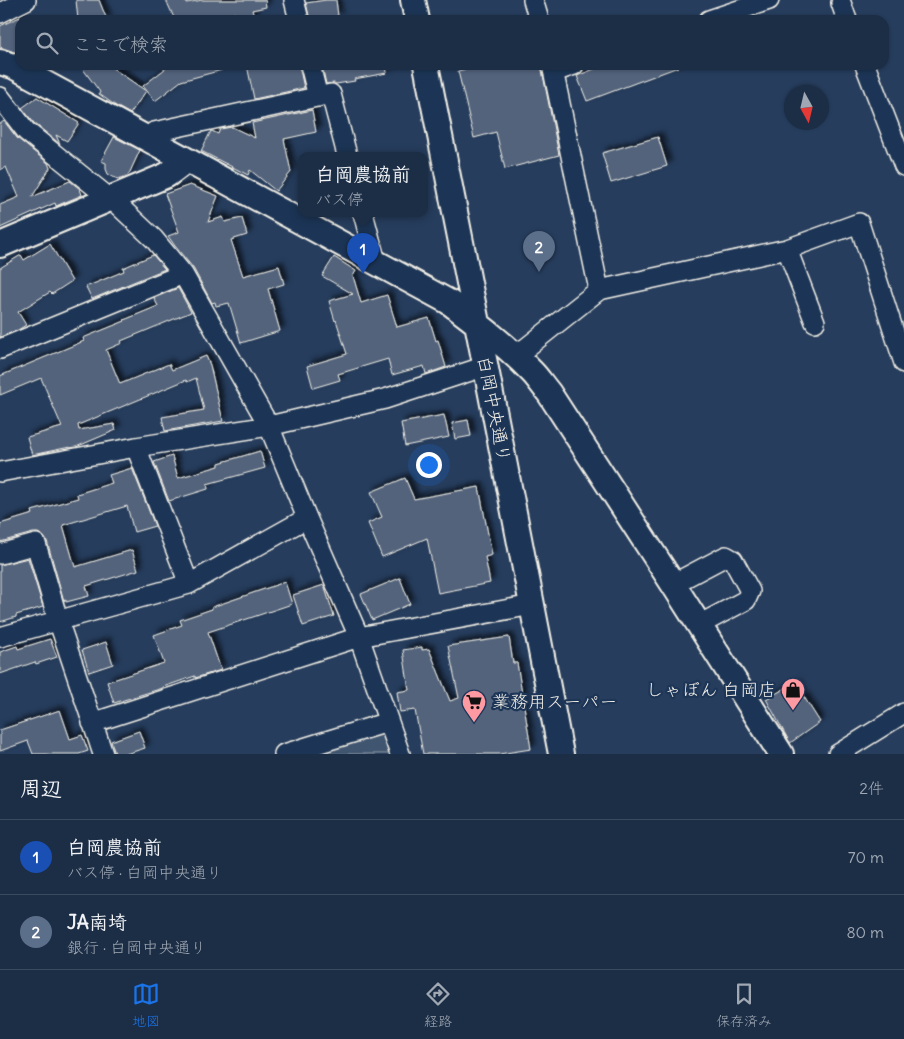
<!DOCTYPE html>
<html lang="ja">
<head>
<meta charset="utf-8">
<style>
  :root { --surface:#1c2e46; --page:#293a51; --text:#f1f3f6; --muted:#a0a8b3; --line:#3a4a5f; --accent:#1a73e8 }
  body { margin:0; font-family:Delius,"Klee One",sans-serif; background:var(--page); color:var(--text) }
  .compass { position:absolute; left:784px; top:85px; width:45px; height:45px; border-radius:50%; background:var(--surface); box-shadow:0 1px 4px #0004; rotate:172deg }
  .you { position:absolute; left:428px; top:464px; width:18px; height:18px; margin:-12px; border:4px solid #fff; border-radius:50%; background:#1a73e8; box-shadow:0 0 0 8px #1a73e833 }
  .badge { display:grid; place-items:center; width:32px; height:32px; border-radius:50%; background:var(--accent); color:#fff; font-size:16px; font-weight:700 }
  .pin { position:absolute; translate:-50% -41px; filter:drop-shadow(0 1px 2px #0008) }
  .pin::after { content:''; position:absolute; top:26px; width:18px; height:15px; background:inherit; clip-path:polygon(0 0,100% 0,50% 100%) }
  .popup { position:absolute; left:298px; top:152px; width:130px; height:65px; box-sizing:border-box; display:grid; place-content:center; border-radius:10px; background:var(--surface); filter:drop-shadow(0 1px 4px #0005); font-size:16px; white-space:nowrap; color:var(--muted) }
  .popup b { font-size:19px; color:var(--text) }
  .popup::after { content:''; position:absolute; left:50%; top:100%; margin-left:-10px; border:10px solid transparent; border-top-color:var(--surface) }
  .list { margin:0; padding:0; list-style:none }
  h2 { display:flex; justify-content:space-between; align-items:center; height:65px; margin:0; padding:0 20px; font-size:21px }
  h2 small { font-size:16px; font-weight:400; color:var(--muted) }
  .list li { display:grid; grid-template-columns:32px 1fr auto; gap:15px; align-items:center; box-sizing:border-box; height:75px; padding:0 20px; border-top:1px solid var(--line) }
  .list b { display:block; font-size:19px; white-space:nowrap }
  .list p { margin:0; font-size:16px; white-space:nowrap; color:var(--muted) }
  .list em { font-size:16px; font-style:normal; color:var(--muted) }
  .icon { flex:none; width:28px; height:28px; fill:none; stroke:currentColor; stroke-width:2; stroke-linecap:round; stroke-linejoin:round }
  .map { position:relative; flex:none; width:904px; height:754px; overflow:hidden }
  .search { position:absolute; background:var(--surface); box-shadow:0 1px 4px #0004; left:15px; right:15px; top:15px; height:55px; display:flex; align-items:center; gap:12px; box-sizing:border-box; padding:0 18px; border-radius:15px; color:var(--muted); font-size:19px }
  .sheet { height:215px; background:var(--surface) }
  nav { display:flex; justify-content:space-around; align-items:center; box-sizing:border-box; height:70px; border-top:1px solid var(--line); background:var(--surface); font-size:14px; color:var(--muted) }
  nav a { display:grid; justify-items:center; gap:2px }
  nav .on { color:var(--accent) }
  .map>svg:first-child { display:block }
  .green { fill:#40546f; stroke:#9aa2ac }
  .building { fill:#52647b; stroke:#f4f1e8; filter:url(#shadow) }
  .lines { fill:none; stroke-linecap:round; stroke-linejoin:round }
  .minor-casing { stroke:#f4f1e8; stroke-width:22 }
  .tertiary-casing { stroke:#f4f1e8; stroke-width:28 }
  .minor { stroke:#1d3557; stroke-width:19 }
  .tertiary { stroke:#1d3557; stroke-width:24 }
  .labels { text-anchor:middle; stroke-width:4.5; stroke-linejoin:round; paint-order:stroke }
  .street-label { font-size:18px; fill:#f4f1e8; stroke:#1d3557 }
  .poi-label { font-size:18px; fill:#f4f1e8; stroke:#1d3557; text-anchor:end }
</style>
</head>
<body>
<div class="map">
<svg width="904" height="754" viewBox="0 0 904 754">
  <defs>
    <filter id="shadow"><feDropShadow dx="4.5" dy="-4.5" stdDeviation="2.5" flood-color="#0009"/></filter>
  </defs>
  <rect width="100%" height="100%" fill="#263d5d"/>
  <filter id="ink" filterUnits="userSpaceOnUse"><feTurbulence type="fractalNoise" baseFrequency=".02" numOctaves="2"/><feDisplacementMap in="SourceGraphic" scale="10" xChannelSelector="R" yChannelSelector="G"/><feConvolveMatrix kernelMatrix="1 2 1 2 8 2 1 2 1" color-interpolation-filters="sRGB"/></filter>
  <g filter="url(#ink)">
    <!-- green -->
    <path class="green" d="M383,733l7,21h-91z"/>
    <!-- building -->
    <path class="building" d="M76,0h23l8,20h-29z
      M166,0h19l1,3 16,-3h63l1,7 -14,3 2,7 -13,3h-5l-1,-7 -32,7h-28z
      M326,0h10l2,16 -28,4 -4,-17z
      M20,17v37l-20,-7v-21z
      M80,65h28l38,26 -16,23 -14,-8 -17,-12 1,-2z
      M170,65h52v5l-41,11 -26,20 -12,-15z
      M247,65h52l5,23 -50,11z
      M329,65h57l1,8 -33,6 1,2 -19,3 -2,-1 -8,1 -4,-18z
      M482,65h59l18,90 -54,14 -9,-37 -22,6 -16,-67z
      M604,65h74v2l-91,34 -10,-25z
      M37,97l42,26 -12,18 -11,-6 4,9 -26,-21 -12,-15z
      M312,110l4,22 -32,7 7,33 -15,19 -26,-21 -2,5 -47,-24 10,-20h1l6,3 2,-5 12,-2 23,11 -3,-15z
      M4,121l13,17 31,25 2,5 -18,29 38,-16 10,8 2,6 -26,11 -1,-3 -55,25v-23l19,-8 -13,-30 -6,3v-46z
      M114,137l26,13 -11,24 -5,3 -6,2 -5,-2 -5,-3 -2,-5v-6l-5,-2z
      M658,137l9,29 -56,17 -9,-30z
      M190,185l28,11 -10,26 15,-5 2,5 17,-4 5,17 -16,5 12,36 36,-10 5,18 -16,5 12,42 -39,12 -12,-40 -13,3 -1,-4 -3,1 -19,-35 -18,-22 -7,-10 11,-4 -14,-38z
      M50,244l22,37 -20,13 -2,-2 -32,20 8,13 -8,5 -18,7v-69l21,-13 3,5z
      M153,255l12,14 -73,30 -6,-12 38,-16 -1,-3z
      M334,257l22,14 -3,5 8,27 26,-8 10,32 32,-9 7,23 2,-1 8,27 -20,7 -2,-8 -32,9 -4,-16 -50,15 2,6 -27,8 -6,-22 40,-12 -11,-34 -1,1 -6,-20 24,-7 -31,-18z
      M178,288l13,24 -70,29 1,2 -16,7 14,34 49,-20 3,6 34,-14 4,9 13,56 -58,10 -3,-14 42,-7 -8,-32 -9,4 -1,-2 -108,45 1,5 35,-6 2,6 -40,17 -6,1v-1l-38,8 -5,-18 35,-10 -21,-49 -41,17v-19l84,-35 -1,-3 42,-17 -1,-1 34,-14 -4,-8z
      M444,415l5,22 -44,9 -4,-23z
      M468,420l3,16 -16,3 -3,-16z
      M260,451l5,17 -58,16 1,5 -39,12 -15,-39 18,-6 6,22 41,-12v-3z
      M132,468l23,58 -21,6 -7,-26 -64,19 12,42 57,-17 6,20 -52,16 3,10 -23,6v-2l-2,1 -17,-60 -4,-5 -5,-3h-5l-33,9v-18l33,-10 -1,-3 46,-13 -1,-4 35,-11 -3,-8z
      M405,478l9,21 65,-12 13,68 -7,2 5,26 -52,10 -11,-55 -45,19 -14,-34 14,-6 -11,-25z
      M28,558l15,49 -27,8v2l-16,5v-57z
      M400,578l10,26 -38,16 -11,-26z
      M285,582l7,22 -84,28 13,38 -26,8v-2l-32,11v1l-49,15 -7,-21 57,-19 -10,-28 28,-10 -2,-5 32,-11v-2z
      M324,585l10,31 -31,10 -10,-31z
      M509,637l4,26h4l14,86 -32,5h-76l-8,-44 -15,2 -3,-20 12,-2 -6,-40 19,-3v3l7,-1 21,52 9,-3 -11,-52z
      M50,639l7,18 -21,7 -1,-2 -35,12v-22l17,-6 1,3z
      M106,642l7,22 -24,8 -7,-22z
      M795,683l25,39 -30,21 -24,-44z
      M60,710l10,29 12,-4 6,16 -9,3h-46l-5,-13 -28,10v-21z
      M139,731l6,17 -19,6h-11l-4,-13z"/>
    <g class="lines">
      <defs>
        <path id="minor" d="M294,0l5,20
          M533,0l6,20
          M841,3l6,17
          M0,13l26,-13
          M709,20l60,-20
          M310,65l8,32
          M865,65l39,101
          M554,72l20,-7
          M0,97l26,34 93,75 35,33 29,35 86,152 38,92 52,119 41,117
          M150,139l4,-7 177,-38 16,61
          M363,213l13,49
          M787,249l28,73
          M599,290l188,-41 72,-26 45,140
          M0,349l183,-75
          M514,354l12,-6 73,-58 -47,-225
          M136,447l53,137
          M0,472l136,-25 133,-21 116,-27 101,-33
          M0,554l36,-10 22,76 45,134
          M673,584l53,-28 7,4 17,31 -4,9 -47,25
          M0,637l189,-53 118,-66
          M92,723l267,-86 173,-32
          M284,754l104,-32
          M838,754l66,-41"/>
        <path id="tertiary" d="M413,0l4,20
          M0,62l13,4 436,236c29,22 58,44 83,70 6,6 11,14 17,21l124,191 108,170
          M426,65l64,324 71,365
          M0,245l167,-70 12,-9 4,-8"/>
      </defs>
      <!-- minor casing -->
      <use href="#minor" class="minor-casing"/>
      <!-- tertiary casing -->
      <use href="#tertiary" class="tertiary-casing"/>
      <!-- minor -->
      <use href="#minor" class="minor"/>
      <!-- tertiary -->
      <use href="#tertiary" class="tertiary"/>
    </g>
  </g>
  <!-- icons -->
  <defs>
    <symbol id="shop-pin" viewBox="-11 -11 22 30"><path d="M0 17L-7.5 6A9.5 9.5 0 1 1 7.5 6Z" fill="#ff9aa2" stroke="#1d3557"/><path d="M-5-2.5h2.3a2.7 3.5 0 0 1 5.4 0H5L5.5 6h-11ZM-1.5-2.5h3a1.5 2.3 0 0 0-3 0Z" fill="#111"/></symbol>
    <symbol id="supermarket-pin" viewBox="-11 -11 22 30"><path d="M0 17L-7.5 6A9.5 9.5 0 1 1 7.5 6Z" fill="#ff9aa2" stroke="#1d3557"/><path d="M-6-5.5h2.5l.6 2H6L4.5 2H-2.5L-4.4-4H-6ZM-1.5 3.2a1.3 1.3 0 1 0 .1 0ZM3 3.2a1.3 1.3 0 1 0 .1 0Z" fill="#111"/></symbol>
  </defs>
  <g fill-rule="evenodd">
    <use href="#shop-pin" x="779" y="676" width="28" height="38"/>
    <use href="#supermarket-pin" x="460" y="688" width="28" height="38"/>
  </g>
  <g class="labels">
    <!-- street labels -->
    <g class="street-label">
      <text transform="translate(494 409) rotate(79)" y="6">白岡中央通り</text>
    </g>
    <!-- poi labels -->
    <g class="poi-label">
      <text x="776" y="696">しゃぼん 白岡店</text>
      <text x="492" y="708" text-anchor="start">業務用スーパー</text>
    </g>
  </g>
</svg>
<svg class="compass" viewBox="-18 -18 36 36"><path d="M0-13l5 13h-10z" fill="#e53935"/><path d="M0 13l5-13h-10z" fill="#a0a8b3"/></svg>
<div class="you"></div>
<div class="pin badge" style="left:363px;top:274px;background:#1a4fb4">1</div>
<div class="popup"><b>白岡農協前</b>バス停</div>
<div class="pin badge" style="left:539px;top:272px;background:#5c6f8a">2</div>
<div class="search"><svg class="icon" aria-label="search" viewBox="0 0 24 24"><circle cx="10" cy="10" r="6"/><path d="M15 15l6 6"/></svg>ここで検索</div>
</div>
<section class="sheet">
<h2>周辺<small>2件</small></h2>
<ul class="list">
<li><span class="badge" style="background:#1a4fb4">1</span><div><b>白岡農協前</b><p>バス停 · 白岡中央通り</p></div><em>70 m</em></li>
<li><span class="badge" style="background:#5c6f8a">2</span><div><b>JA南埼</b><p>銀行 · 白岡中央通り</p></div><em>80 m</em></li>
</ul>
</section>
<nav>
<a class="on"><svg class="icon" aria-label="map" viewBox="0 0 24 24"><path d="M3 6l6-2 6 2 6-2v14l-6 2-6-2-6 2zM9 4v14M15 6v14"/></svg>地図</a>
<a><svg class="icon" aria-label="directions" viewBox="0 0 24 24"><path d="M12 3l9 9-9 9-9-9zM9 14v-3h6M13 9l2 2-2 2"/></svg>経路</a>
<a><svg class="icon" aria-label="saved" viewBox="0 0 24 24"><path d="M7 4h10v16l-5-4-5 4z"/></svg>保存済み</a>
</nav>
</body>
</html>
